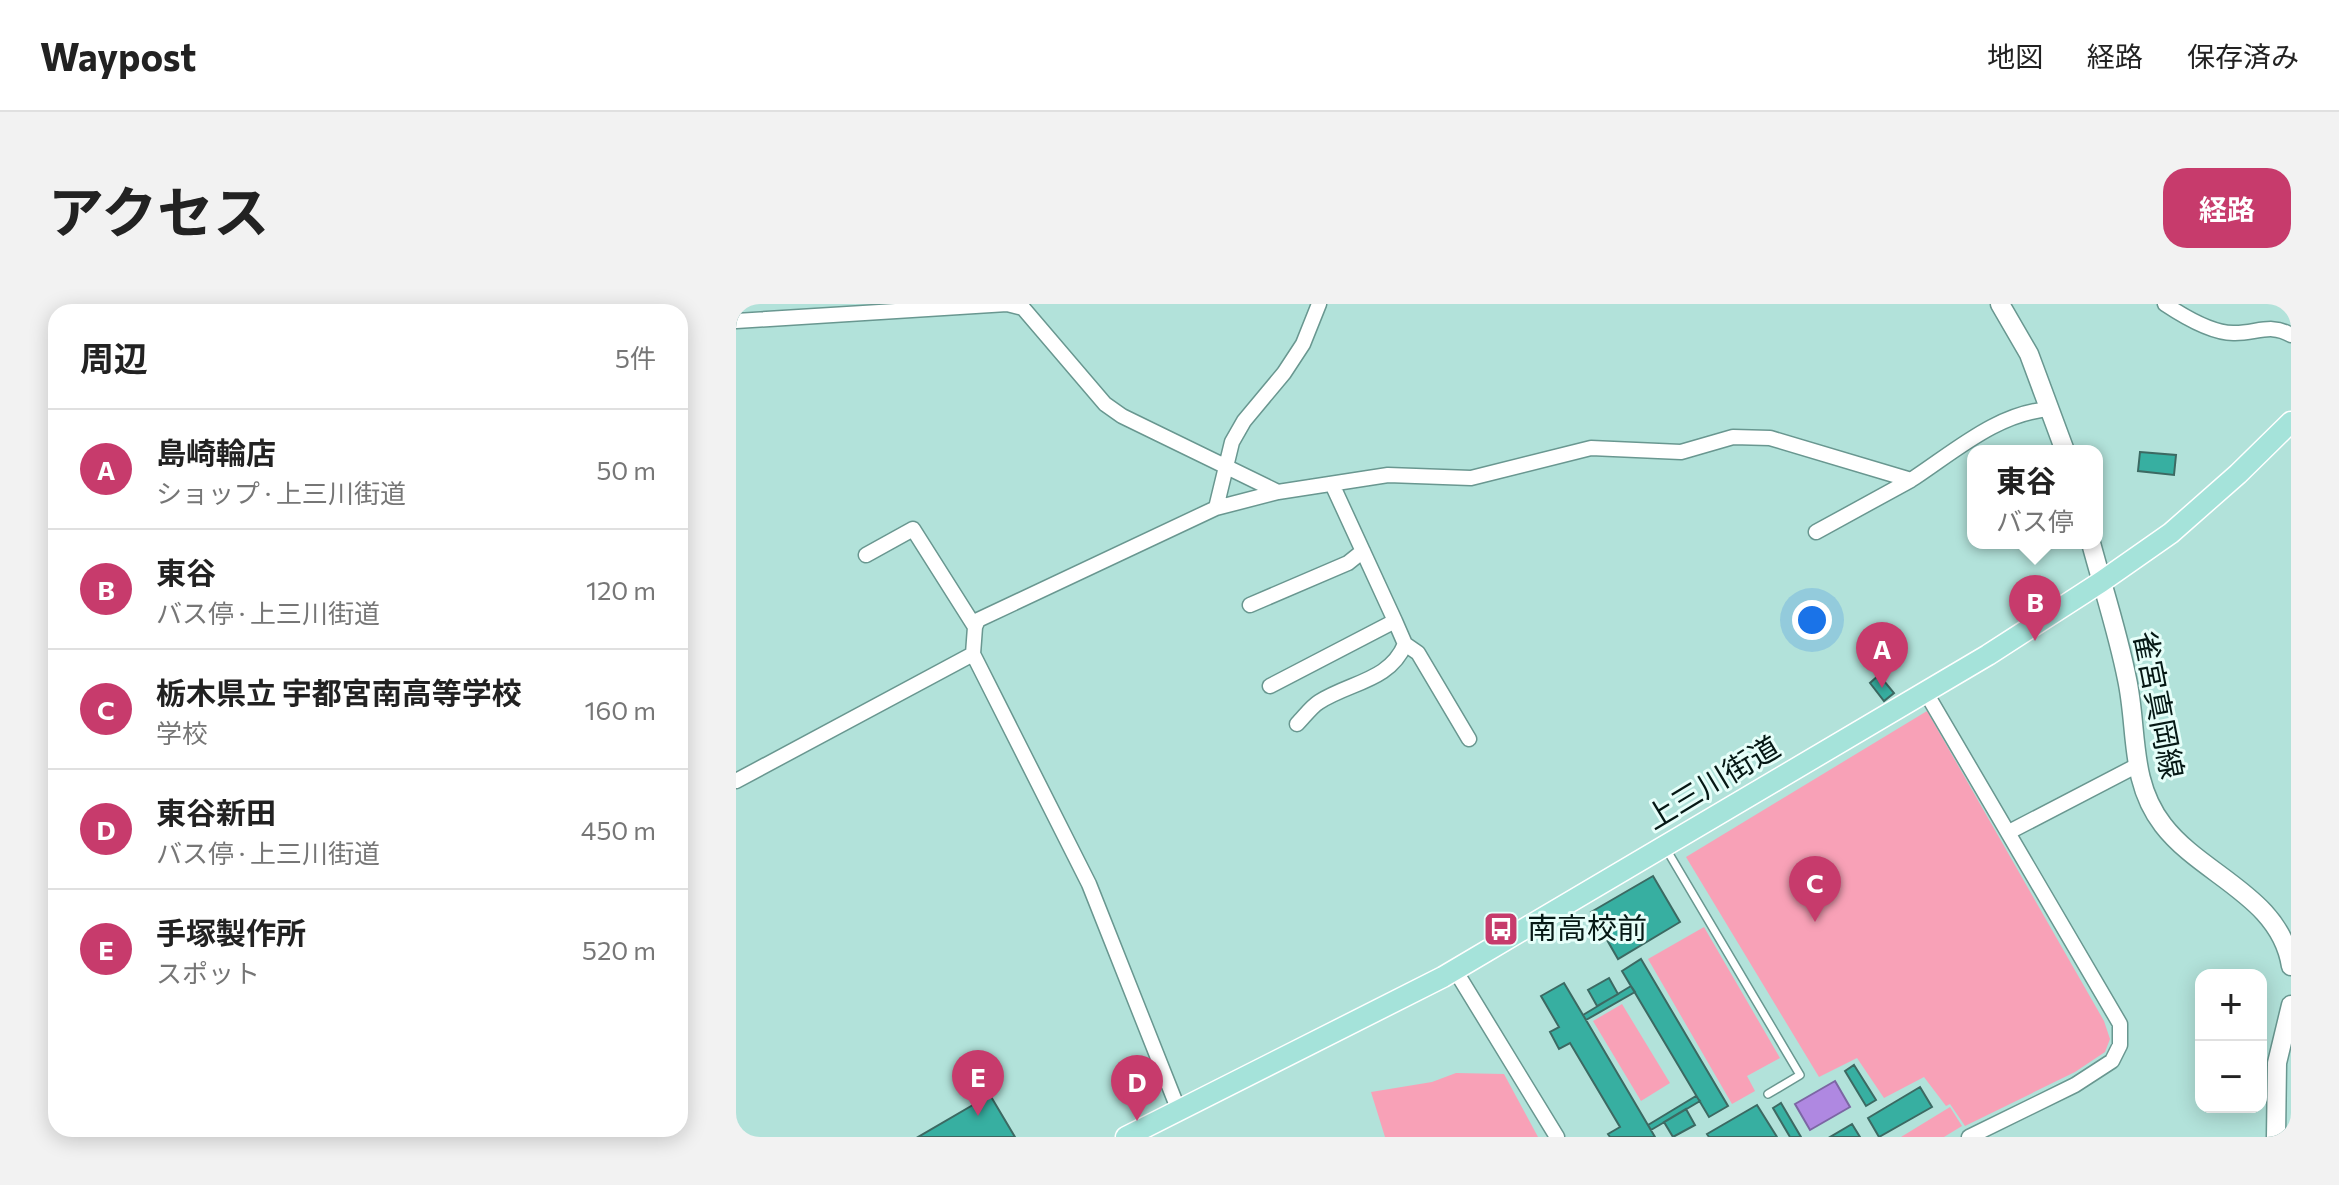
<!DOCTYPE html>
<html lang="ja">
<head>
<meta charset="utf-8">
<style>
  :root { --surface:#fff; --page:#f2f2f2; --text:#222; --muted:#767676; --line:#e0e0e0; --accent:#c73b6c }
  body { margin:0; font-family:Commissioner,"Noto Sans JP",sans-serif; background:var(--page); color:var(--text) }
  .controls { position:absolute; right:24px; bottom:24px; display:grid; overflow:hidden; border-radius:16px; box-shadow:0 4px 20px #0003 }
  .controls button { width:72px; height:72px; display:grid; place-items:center; padding:0; border:0; border-bottom:2px solid var(--line); background:var(--surface); color:var(--text); font:40px sans-serif }
  .you { position:absolute; left:1076px; top:316px; width:28px; height:28px; margin:-20px; border:6px solid #fff; border-radius:50%; background:#1a73e8; box-shadow:0 0 0 12px #1a73e833 }
  .badge { display:grid; place-items:center; width:52px; height:52px; border-radius:50%; background:var(--accent); color:#fff; font-size:26px; font-weight:700 }
  .pin { position:absolute; translate:-50% -66px; filter:drop-shadow(0 2px 4px #0008) }
  .pin::after { content:''; position:absolute; top:42px; width:28px; height:24px; background:inherit; clip-path:polygon(0 0,100% 0,50% 100%) }
  .popup { position:absolute; left:1231px; top:141px; width:136px; height:104px; box-sizing:border-box; display:grid; place-content:center; border-radius:16px; background:var(--surface); filter:drop-shadow(0 2px 6px #0005); font-size:26px; white-space:nowrap; color:var(--muted) }
  .popup b { font-size:30px; color:var(--text) }
  .popup::after { content:''; position:absolute; left:50%; top:100%; margin-left:-16px; border:16px solid transparent; border-top-color:var(--surface) }
  .list { margin:0; padding:0; list-style:none }
  h2 { display:flex; justify-content:space-between; align-items:center; height:104px; margin:0; padding:0 32px; font-size:34px }
  h2 small { font-size:26px; font-weight:400; color:var(--muted) }
  .list li { display:grid; grid-template-columns:52px 1fr auto; gap:24px; align-items:center; box-sizing:border-box; height:120px; padding:0 32px; border-top:2px solid var(--line) }
  .list b { display:block; font-size:30px; white-space:nowrap }
  .list p { margin:0; font-size:26px; white-space:nowrap; color:var(--muted) }
  .list em { font-size:26px; font-style:normal; color:var(--muted) }
  .map { position:relative; flex:none; width:1555px; height:833px; overflow:hidden; border-radius:24px }
  header { display:flex; align-items:center; gap:48px; box-sizing:border-box; height:112px; padding:0 40px; background:var(--surface); border-bottom:2px solid var(--line) }
  header strong { font-size:38px }
  nav { display:flex; gap:44px; margin-inline-start:auto; font-size:28px }
  .intro { display:flex; align-items:center; justify-content:space-between; box-sizing:border-box; height:192px; padding:0 48px }
  h1 { margin:0; font-size:56px }
  .button { padding:20px 36px; border-radius:24px; background:var(--accent); color:#fff; font-size:28px; font-weight:700 }
  main { display:flex; gap:48px; padding:0 48px }
  aside { flex:1; background:var(--surface); border-radius:24px; box-shadow:0 4px 20px #0003 }
  .map>svg:first-child { display:block }
  .green { fill:#f8a1b7 }
  .water { fill:#af88e1; stroke:#7c66a4; stroke-width:2 }
  .building { fill:#37afa1; stroke:#3c6962; stroke-width:2 }
  .lines { fill:none; stroke-linecap:round; stroke-linejoin:round }
  .service-casing { stroke:#699790; stroke-width:10 }
  .minor-casing { stroke:#699790; stroke-width:17 }
  .secondary-casing { stroke:#699790; stroke-width:21 }
  .primary-casing { stroke:#fff; stroke-width:23 }
  .service { stroke:#fff; stroke-width:7 }
  .minor { stroke:#fff; stroke-width:14 }
  .secondary { stroke:#fff; stroke-width:18 }
  .primary { stroke:#a5e3da; stroke-width:20 }
  .labels { text-anchor:middle; stroke-width:6; stroke-linejoin:round; paint-order:stroke }
  .street-label { font-size:30px; fill:#061815; stroke:#e6fef9 }
  .poi-label { font-size:30px; fill:#061815; stroke:#e6fef9; text-anchor:start }
</style>
</head>
<body>
<header>
<strong>Waypost</strong>
<nav><a>地図</a><a>経路</a><a>保存済み</a></nav>
</header>
<div class="intro"><h1>アクセス</h1><a class="button">経路</a></div>
<main>
<aside>
<h2>周辺<small>5件</small></h2>
<ul class="list">
<li><span class="badge">A</span><div><b>島崎輪店</b><p>ショップ · 上三川街道</p></div><em>50 m</em></li>
<li><span class="badge">B</span><div><b>東谷</b><p>バス停 · 上三川街道</p></div><em>120 m</em></li>
<li><span class="badge">C</span><div><b>栃木県立 宇都宮南高等学校</b><p>学校</p></div><em>160 m</em></li>
<li><span class="badge">D</span><div><b>東谷新田</b><p>バス停 · 上三川街道</p></div><em>450 m</em></li>
<li><span class="badge">E</span><div><b>手塚製作所</b><p>スポット</p></div><em>520 m</em></li>
</ul>
</aside>
<div class="map">
<svg width="1555" height="833" viewBox="0 0 1555 833">
  <rect width="100%" height="100%" fill="#b2e2da"/>
  <!-- green -->
  <path class="green" d="M1191,407l177,310 6,18 -5,13 -30,20 -110,54 -15,-22 -4,2 -22,-29 -40,21 -27,-40 -38,19 -133,-220z
    M968,623l76,131 -33,18 8,15 -23,13 -84,-145z
    M886,700l48,79 -29,18 -48,-80z
    M720,769l48,1 34,63h-153l-14,-45 61,-10z
    M1214,803l12,19 -18,11h-43z"/>
  <!-- water -->
  <path class="water" d="M1099,777l15,26 -40,23 -15,-26z"/>
  <!-- building -->
  <path class="building" d="M1404,148l36,3 -2,20 -36,-4z
    M1143,371l15,18 -10,8 -14,-18z
    M917,572l27,46 -62,37 -27,-47z
    M905,655l87,147 -19,11 -87,-146z
    M873,674l9,16 -21,12 -9,-16z
    M828,679l19,32 72,122h-45l-2,-3 12,-7 -50,-84 -11,6 -9,-17 9,-5 -18,-31z
    M895,682l4,6 -49,28 -3,-5z
    M1118,761l22,35 -10,6 -21,-35z
    M1184,783l12,20 -53,30 -11,-19z
    M254,791l25,42h-97z
    M960,792l4,5 -49,29 -3,-5z
    M1045,799l20,34h-11l-17,-29z
    M1021,801l20,32h-68l-2,-3z
    M950,805l9,16 -22,12 -9,-15z
    M1116,820l8,13h-30z"/>
  <g class="lines">
    <defs>
      <path id="service" d="M929,543l135,228 -32,19"/>
      <path id="minor" d="M1429,0c18,12 47,30 70,29 22,0 36,-10 56,2
        M0,17l271,-17 16,4 82,96 17,12 156,76
        M480,204l16,-66 12,-21 40,-48 19,-29 16,-40
        M1080,228l95,-52
        M130,251l47,-26 62,98
        M514,301l98,-42 15,-12
        M669,340l13,9 51,86
        M534,382l125,-65 -63,-137
        M1189,387l195,333v21l-8,16 -37,24 -106,52
        M561,420c7,-7 14,-17 22,-22 31,-20 71,-21 86,-58l-10,-23
        M0,477l237,-127
        M1273,528l127,-66
        M719,666l102,167
        M443,807l-90,-227 -116,-230 2,-27 3,-7 238,-112 62,-16 110,-17 83,3 120,-30 90,4 52,-15 37,1 141,42c43,-28 87,-68 140,-71"/>
      <path id="secondary" d="M1264,0l29,50 36,97
        M1355,239c12,45 27,90 36,136 11,51 2,102 36,146 39,51 117,71 128,141
        M1540,833l1,-74 14,-58"/>
      <path id="primary" d="M390,833l317,-160 545,-322 113,-73 70,-49 67,-59 53,-52"/>
    </defs>
    <!-- service casing -->
    <use href="#service" class="service-casing"/>
    <!-- minor casing -->
    <use href="#minor" class="minor-casing"/>
    <!-- secondary casing -->
    <use href="#secondary" class="secondary-casing"/>
    <!-- primary casing -->
    <use href="#primary" class="primary-casing"/>
    <!-- service -->
    <use href="#service" class="service"/>
    <!-- minor -->
    <use href="#minor" class="minor"/>
    <!-- secondary -->
    <use href="#secondary" class="secondary"/>
    <!-- primary -->
    <use href="#primary" class="primary"/>
  </g>
  <!-- icons -->
  <defs>
    <symbol id="bus-square" viewBox="-11 -11 22 22"><rect x="-9" y="-9" width="18" height="18" rx="4" fill="#c73b6c" stroke="#e6fef9"/><path d="M-5-6H5V4H4V6H2V4H-2V6H-4V4H-5ZM-3.5-4V0h7V-4ZM-3.5 1.2v1.5H-2V1.2ZM2 1.2v1.5H3.5V1.2Z" fill="#fff"/></symbol>
  </defs>
  <g fill-rule="evenodd">
    <use href="#bus-square" x="745" y="605" width="40" height="40"/>
  </g>
  <g class="labels">
    <!-- street labels -->
    <g class="street-label">
      <text transform="translate(1422 401) rotate(79)" y="10">雀宮真岡線</text>
      <text transform="translate(977 479) rotate(-31)" y="10">上三川街道</text>
    </g>
    <!-- poi labels -->
    <g class="poi-label">
      <text x="791" y="635">南高校前</text>
    </g>
  </g>
</svg>
<div class="controls">
<button>+</button>
<button>−</button>
</div>
<div class="you"></div>
<div class="pin badge" style="left:1146px;top:384px">A</div>
<div class="pin badge" style="left:1299px;top:337px">B</div>
<div class="popup"><b>東谷</b>バス停</div>
<div class="pin badge" style="left:1079px;top:618px">C</div>
<div class="pin badge" style="left:401px;top:817px">D</div>
<div class="pin badge" style="left:242px;top:812px">E</div>
</div>
</main>
</body>
</html>
